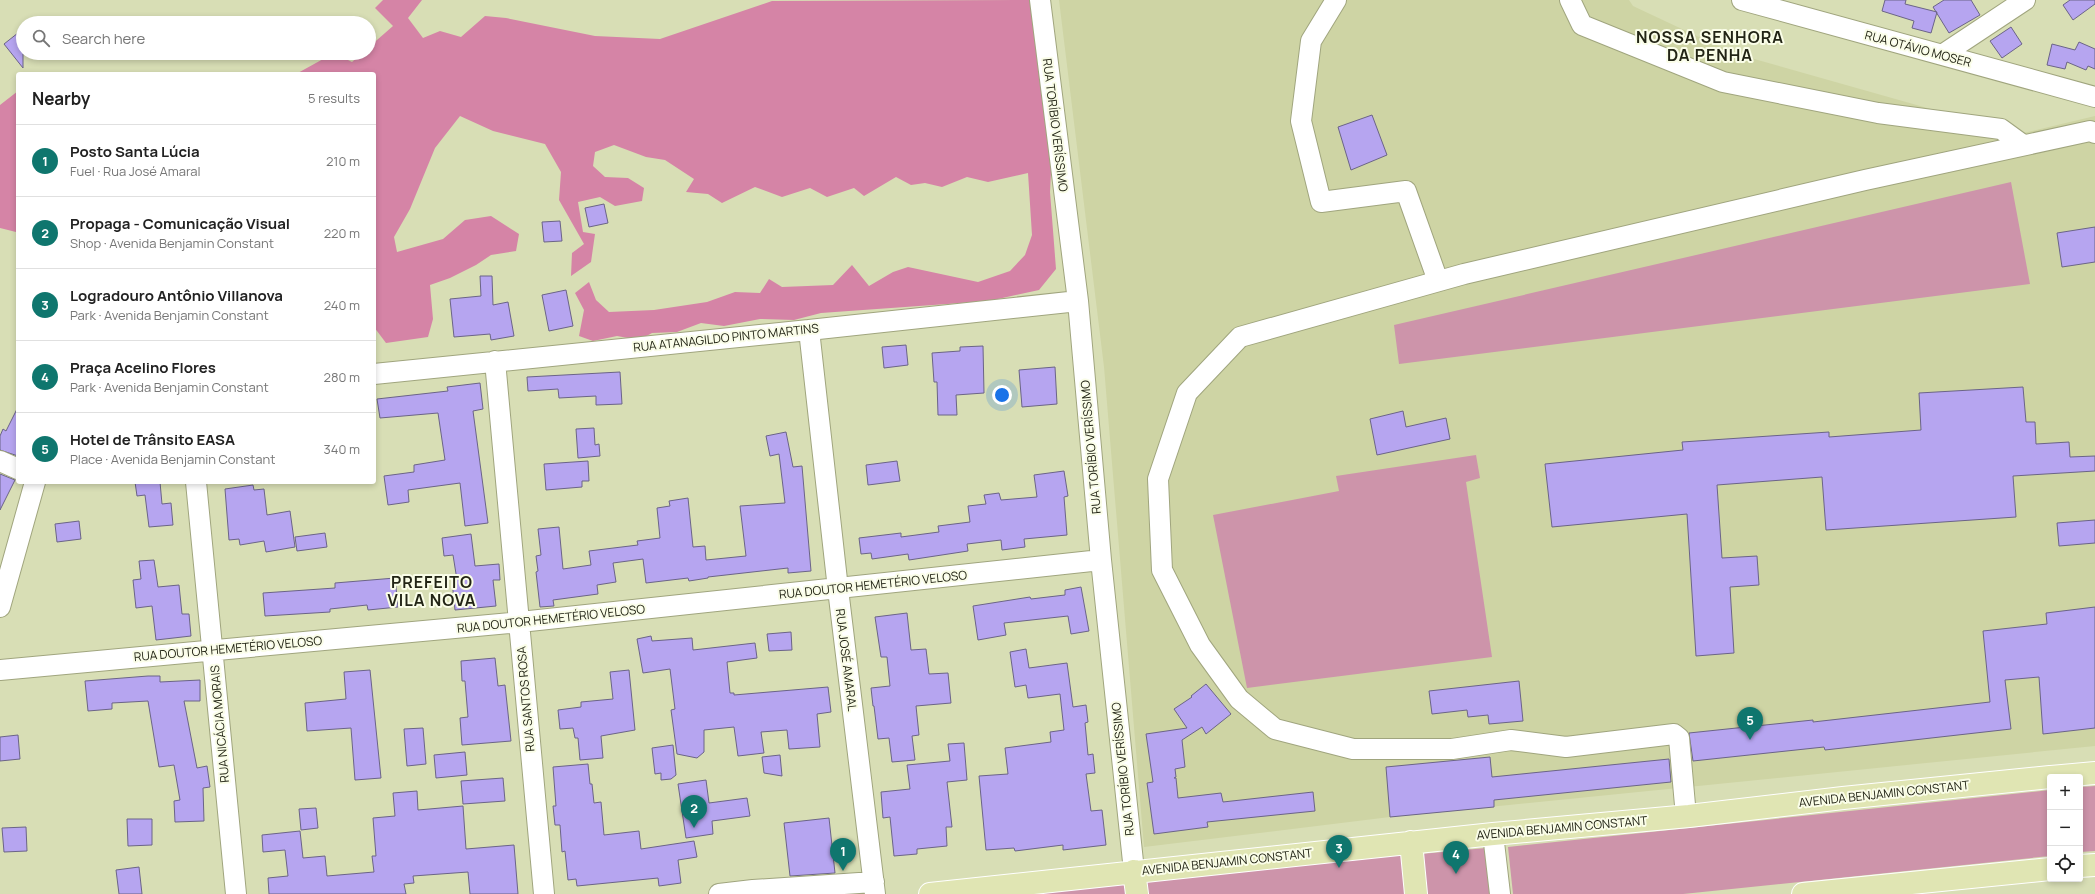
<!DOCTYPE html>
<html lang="en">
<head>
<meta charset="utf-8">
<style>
  :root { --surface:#fff; --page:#f2f2f2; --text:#222; --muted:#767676; --line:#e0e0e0; --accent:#0f766e }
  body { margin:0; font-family:Manrope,sans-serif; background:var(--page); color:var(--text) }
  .controls { position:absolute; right:12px; bottom:12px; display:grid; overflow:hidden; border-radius:4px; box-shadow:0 2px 6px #0003 }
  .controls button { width:36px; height:36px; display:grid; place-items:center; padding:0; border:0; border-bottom:1px solid var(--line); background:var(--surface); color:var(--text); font:20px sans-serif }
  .you { position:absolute; left:1002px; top:395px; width:14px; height:14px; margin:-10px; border:3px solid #fff; border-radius:50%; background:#1a73e8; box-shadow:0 0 0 6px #1a73e833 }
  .badge { display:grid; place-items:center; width:26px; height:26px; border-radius:50%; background:var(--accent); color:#fff; font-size:13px; font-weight:700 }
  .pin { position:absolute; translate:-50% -33px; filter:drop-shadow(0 1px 2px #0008) }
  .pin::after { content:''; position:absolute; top:21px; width:14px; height:12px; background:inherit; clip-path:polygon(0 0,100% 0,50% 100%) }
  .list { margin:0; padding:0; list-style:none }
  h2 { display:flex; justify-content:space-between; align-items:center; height:52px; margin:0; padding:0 16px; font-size:17px }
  h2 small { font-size:13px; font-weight:400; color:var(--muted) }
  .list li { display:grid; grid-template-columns:26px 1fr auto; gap:12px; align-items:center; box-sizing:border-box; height:72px; padding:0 16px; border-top:1px solid var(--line) }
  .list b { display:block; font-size:15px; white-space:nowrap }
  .list p { margin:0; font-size:13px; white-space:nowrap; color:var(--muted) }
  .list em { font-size:13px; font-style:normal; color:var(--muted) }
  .icon { flex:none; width:22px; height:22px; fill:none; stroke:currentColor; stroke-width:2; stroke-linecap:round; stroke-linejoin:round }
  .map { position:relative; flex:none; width:2095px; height:894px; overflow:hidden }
  .search { position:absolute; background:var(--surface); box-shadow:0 2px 6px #0003; left:16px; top:16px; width:360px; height:44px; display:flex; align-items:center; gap:10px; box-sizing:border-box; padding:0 14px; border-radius:22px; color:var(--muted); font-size:15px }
  .panel { position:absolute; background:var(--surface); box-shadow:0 2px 6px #0003; left:16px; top:72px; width:360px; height:412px; border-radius:4px }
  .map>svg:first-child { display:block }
  .built { fill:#ced4a4 }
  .green { fill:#cd94aa }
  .forest { fill:#d584a6 }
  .building { fill:#b6a5f0; stroke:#6b6487 }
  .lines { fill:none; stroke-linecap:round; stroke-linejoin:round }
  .minor-casing { stroke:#a0a57e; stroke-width:22 }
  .major-casing { stroke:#fff; stroke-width:24 }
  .minor { stroke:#fff; stroke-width:20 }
  .major { stroke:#e0e5b3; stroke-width:22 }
  .labels { text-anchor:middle; stroke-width:4; stroke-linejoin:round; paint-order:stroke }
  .street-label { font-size:12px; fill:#222415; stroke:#fafde8 }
  .district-label { font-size:16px; font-weight:bold; letter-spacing:1px; fill:#222415; stroke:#fafde8 }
</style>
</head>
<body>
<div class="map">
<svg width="2095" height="894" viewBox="0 0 2095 894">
  <rect width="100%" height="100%" fill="#d8deb5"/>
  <!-- built -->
  <path class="built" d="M1059,0h570l4,6 100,47 286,81 76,-18v630l-705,71 -246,30 -40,-480z"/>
  <!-- green -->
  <path class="green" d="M2011,182l19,102 -631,80 -5,-39z
    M1476,455l4,23 -14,4 26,175 -245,31 -34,-173 126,-24 -3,-15z
    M2095,786v65l-15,1v-65z
    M2050,790v66l-367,38h-170l-5,-47z
    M1486,848l4,46h-65l-4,-40z
    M1403,854l4,40h-259l-1,-12z
    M1127,879l2,15h-147z"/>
  <!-- forest -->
  <path class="forest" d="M383,0h39l-14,18 15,20 17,-7 21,6 24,-21 21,2 89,18 65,3 112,-38 264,-1 16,151 -2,41 6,77 -17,21 -50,11 -168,12 -27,7 -34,-1 -36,7 -23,-3 -24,9 -25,1 -13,7 -22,-4 -24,5 -14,-5 5,-26 -9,-17 14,-11 7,18 13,12 45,-2 53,-8 28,-10 25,1 9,-14 13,8 51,-2 19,-20 17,21 24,-14 15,-5 70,15 32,-11 15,-16 7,-20 -4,-62 -40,9 -21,-5 -25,10 -17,-4 -14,2 -15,-8 -32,19 -10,-8 -27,9 -17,-9 -28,9 -27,-10 -33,16 -14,-9 -22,-2 8,-13 -29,-19 -19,-3 -32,-12 -19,7 -2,14 12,11 23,1 16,10 -2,13 -27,5 -15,-9 -22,5 5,30 12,2 -4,28 -20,14 1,-23 12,-9 -25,-44 2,-28 -16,-28 -52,-13 -33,-15 -25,32 -25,61 -16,28 3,15 46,-13 22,-19 26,-4 28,18 -3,17 -25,4 -15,10 -26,13 -20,7 3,34 -5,18 -42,6 -12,-16v-253h-78l38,-21 18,9 10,-9h7v-6l24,-21 -18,-18z
    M18,91v140l-2,1 -16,-4v-123z"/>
  <!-- building -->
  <path class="building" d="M1885,0h21l-1,4 32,8 -6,21 -19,-5 2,-7 -32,-10z
    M1944,0h27l9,15 -31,18 -16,-26z
    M2070,0h25v4l-22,16 -10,-15z
    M2011,27l11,17 -20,14 -12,-17z
    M23,29v39l-19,-24z
    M2079,42l16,7v20l-7,-3 -2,4 -19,-8 -2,7 -18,-4 5,-21 23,6z
    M1372,115l15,40 -36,15 -13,-43z
    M604,204l4,19 -19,4 -4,-19z
    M560,221l2,20 -18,1 -2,-20z
    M2095,227v35l-33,5 -5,-34z
    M480,276h12l1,29 15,-3 6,34 -23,4 -1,-6 -36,3 -4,-38 31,-3z
    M566,290l7,36 -24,5 -7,-36z
    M906,345l2,20 -24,3 -2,-21z
    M983,346l1,47 -28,2 1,20h-19l-1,-33h-3l-2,-29 28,-2v-4z
    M1055,367l2,37 -35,3 -3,-37z
    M620,372l2,32 -26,1v-9l-37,2 -1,-9 -30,2 -1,-14z
    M480,383l3,26 -10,2 15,112 -23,3 -5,-43 -52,7 1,12 -21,3 -4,-29 30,-4v-7l31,-5 -7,-47 -58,5 -3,-19 71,-8 -1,-4z
    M2023,387l3,35h9l1,22 33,-2 1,15 25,-1v15l-82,5 3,41 -190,13 -4,-53 -105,8 5,73 35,-2 2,29 -29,2 4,66 -38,3 -9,-142 -135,13 -7,-63 138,-14 -1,-8 147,-10v5l92,-7 -2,-37z
    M18,407v49l-18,-6v-14l3,-7 3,2z
    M1403,411l3,16 40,-9 4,21 -73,16 -7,-36z
    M594,428l1,17 4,-1 1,12 -22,2 -2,-29z
    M786,432l7,35 9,-1 9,105 -23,2v-5l-80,9v1l-19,3 -1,-3 -42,5 -3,-24 -30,4 3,19 -19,3 1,9 -45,6 1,6 -14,1 -4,-35 2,-1 -2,-15 5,-1 -3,-26 21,-2 4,42 28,-4 -2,-14 49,-6 -1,-4 23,-3 -3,-30 13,-2 -1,-5 19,-3 5,49 12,-1 1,14 40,-4 -6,-50 45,-3 -6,-49 -9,2 -4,-20z
    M588,461l1,20h-7v6l-36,3 -2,-26z
    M897,461l3,20 -32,4 -2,-20z
    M1064,471l4,25 -4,1 3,38 -43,4 1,8 -23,3 -1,-10 -34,4 1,7 -59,9 -1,-6 -36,5 -1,-6 -10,1 -2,-16 42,-5v4l38,-5 -1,-6 32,-4 -2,-16 18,-2 -2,-9 15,-2 2,7 36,-3 -3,-22z
    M0,474l15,6 -15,30z
    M135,482h25l2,22 9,-1 2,22 -24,2 -4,-32 -8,1z
    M253,485l1,5 10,-1 3,26 23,-4 5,36 -29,5 -2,-11 -24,4 -1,-6 -10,1 -4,-51z
    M2095,520v23l-36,3 -2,-23z
    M79,521l2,18 -24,3 -2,-18z
    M325,533l2,14 -30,4 -2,-14z
    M471,534l4,32 24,-2 1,16h-7l3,26 -41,4 -3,-29 5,-1 -4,-25 -9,1 -2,-18z
    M154,560l4,27 21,-2 3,29h7l2,22 -35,4 -4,-34 -16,2 -3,-28 8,-1 -2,-18z
    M395,578l3,29 -30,3 -1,-5 -37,4v3l-65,4 -2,-23 72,-5v-5z
    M1081,587l8,44 -18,3 -3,-18 -64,7 2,12 -28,5 -5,-34 57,-9 1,2 34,-4v-5z
    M2095,607v121l-52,6 -4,-57 -34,3 6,49 -186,21 -1,-3 -131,14 -4,-28 124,-13v2l177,-20 -7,-71 64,-7 -1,-11z
    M907,613l4,37 15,-1 3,25 19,-1 3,30 -35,3 3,29 -7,1 3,24 -23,2 -3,-24 -11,1 -4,-33h-1l-2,-18 19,-2 -3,-29h-6l-6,-40z
    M791,632l1,18 -23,1 -2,-17z
    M651,636l1,5 40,-3 1,12 62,-7 2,15 -30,4 3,31h4v2l94,-8 3,25 -14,2 3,33 -31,2 -2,-19 -26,2 3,21 -26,3 -4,-29 -30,3v22l-7,6 -20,-4 -6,-44 4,-1 -5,-40 -27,4 -6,-34z
    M1026,649l3,19 38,-5 6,44 13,-2 2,17 -3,1 3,32 5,-1 2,19 -9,1 5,37 11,-1 4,35 -43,5v-5l-48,6 -1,-3 -28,2 -7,-74 29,-2 -3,-26 46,-6 -1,-10 14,-2 -4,-36 -32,4 -2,-13 -11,2 -5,-35z
    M495,658l3,28 7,-1 6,56 -49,4 -2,-27 8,-1 -3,-36h-3l-1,-20z
    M370,670l11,108 -26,2 -4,-52 -44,3 -2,-28 41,-4 -2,-27z
    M629,670l6,60 -34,6 2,22 -23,2 -2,-22h-3l-2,-10 -13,1 -2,-19 23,-3v-5l32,-3 -3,-27z
    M148,676h12v6l40,-2v21h-16l13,67 10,-2 3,21 -7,1 1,33 -29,1 -1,-21 6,-1 -6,-35 -15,2 -11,-66 -36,2v6l-24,2 -3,-30z
    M1519,681l4,40 -34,3 -1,-9 -20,2 -1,-7 -35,4 -3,-23z
    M1206,684l25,30 -25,20 -4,-7 -20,13 3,27 -10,2 1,8 -2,1h2l2,20 43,-5 2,9 90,-10 2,19 -108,11 1,5 -54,7 -7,-51 6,-1 -7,-48 41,-6 -13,-19 18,-12 -1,-1z
    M423,728l3,36 -19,2 -3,-37z
    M18,735l2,24 -20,2v-24z
    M964,743l3,37 -20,2 5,45h-6l1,19 -30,3v5l-23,2 -4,-39 -7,1 -2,-26 29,-3 -3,-24 43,-4 -2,-17z
    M673,745l3,30 -5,4 -10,1v-7l-6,1 -3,-26z
    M465,752l2,23 -31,3 -2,-23z
    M780,755l2,21 -18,-3 -2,-16z
    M1490,757l2,20 177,-18 2,23 -177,18v7l-104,10 -4,-50z
    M588,764l2,20h2l2,19 7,-1 3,33 35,-4 2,18 53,-8 3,16 -19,3 3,23 -22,3 -1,-8 -81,8 -1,-7 -8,1 -3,-29 -3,1 -2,-27h-5l-2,-19h3l-3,-39z
    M503,778l2,23 -42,3 -2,-23z
    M706,780l3,23 38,-5 3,18 -38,5 1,13 -27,4 -8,-54z
    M417,791l1,19 45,-4 3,43 48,-4 4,49h-48l-2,-22 -55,4 1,7 -10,1 2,10h-137l-1,-16 20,-2 -3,-26 -22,2 -1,-17 38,-4 3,27 22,-2 2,20 47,-4 -2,-16h4l-3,-38 22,-2 -2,-23z
    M316,808l2,20 -17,2 -2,-21z
    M829,818l6,55 -45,3 -6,-53z
    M127,819h25v26l-24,1z
    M26,827l1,24 -23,1 -2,-24z
    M139,867l3,27h-23l-3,-24z"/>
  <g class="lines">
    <defs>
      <path id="minor" d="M1040,0l38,301 23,259 33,311
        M1336,0l-25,41 -10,80 20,81 85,-11 32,90
        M1570,0l12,25 141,57 155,31 123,16 22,16
        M1742,0l353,97
        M1942,55l83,-55
        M809,330l29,259 37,305
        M495,361l49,533
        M374,374l435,-44 269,-29
        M0,461l18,8
        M196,482l40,412
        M0,607l35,-125
        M0,670l520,-48 581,-62
        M1689,816l-4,-11 -6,-67 -5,-4 -108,13 -55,-7 -59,9h-99l-78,-20 -36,-30 -39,-54 -38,-75 -4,-91 29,-86 53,-56 224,-63 401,-94 225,-49 5,2
        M1493,834l7,60
        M753,890l121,-8
        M719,894l34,-4v4"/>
      <path id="major" d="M2051,777l44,-4
        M1411,842l5,52
        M2080,866l15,-1
        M1134,871l3,23
        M930,894l563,-60 196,-18 154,-18 207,-21
        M1803,894l247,-25"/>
    </defs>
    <!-- minor casing -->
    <use href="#minor" class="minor-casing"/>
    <!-- major casing -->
    <use href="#major" class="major-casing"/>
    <!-- minor -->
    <use href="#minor" class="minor"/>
    <!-- major -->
    <use href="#major" class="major"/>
  </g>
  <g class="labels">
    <!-- street labels -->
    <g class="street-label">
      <text transform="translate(1918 49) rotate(15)" y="4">RUA OTÁVIO MOSER</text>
      <text transform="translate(1055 125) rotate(83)" y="4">RUA TORÍBIO VERÍSSIMO</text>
      <text transform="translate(726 338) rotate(-6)" y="4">RUA ATANAGILDO PINTO MARTINS</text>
      <text transform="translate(1091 447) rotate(-95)" y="4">RUA TORÍBIO VERÍSSIMO</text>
      <text transform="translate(873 585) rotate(-6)" y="4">RUA DOUTOR HEMETÉRIO VELOSO</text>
      <text transform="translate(551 619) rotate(-6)" y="4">RUA DOUTOR HEMETÉRIO VELOSO</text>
      <text transform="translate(228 649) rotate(-5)" y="4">RUA DOUTOR HEMETÉRIO VELOSO</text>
      <text transform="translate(846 660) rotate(83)" y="4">RUA JOSÉ AMARAL</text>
      <text transform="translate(526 699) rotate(-95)" y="4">RUA SANTOS ROSA</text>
      <text transform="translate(220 724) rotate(-95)" y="4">RUA NICÁCIA MORAIS</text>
      <text transform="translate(1123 769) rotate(-96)" y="4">RUA TORÍBIO VERÍSSIMO</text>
      <text transform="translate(1884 794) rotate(-6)" y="4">AVENIDA BENJAMIN CONSTANT</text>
      <text transform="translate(1562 828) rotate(-5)" y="4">AVENIDA BENJAMIN CONSTANT</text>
      <text transform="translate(1227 862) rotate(-6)" y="4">AVENIDA BENJAMIN CONSTANT</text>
    </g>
    <!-- district labels -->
    <g class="district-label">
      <text x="1710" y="43">NOSSA SENHORA<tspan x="1710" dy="18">DA PENHA</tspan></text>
      <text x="432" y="588">PREFEITO<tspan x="432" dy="18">VILA NOVA</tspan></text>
    </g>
  </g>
</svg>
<div class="controls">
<button>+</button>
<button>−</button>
<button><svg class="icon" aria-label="locate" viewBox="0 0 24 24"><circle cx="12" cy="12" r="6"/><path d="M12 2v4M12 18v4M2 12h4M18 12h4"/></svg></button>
</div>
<div class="you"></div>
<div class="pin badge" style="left:843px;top:871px">1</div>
<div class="pin badge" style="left:694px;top:828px">2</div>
<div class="pin badge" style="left:1339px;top:868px">3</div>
<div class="pin badge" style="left:1456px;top:874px">4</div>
<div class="pin badge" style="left:1750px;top:740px">5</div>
<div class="search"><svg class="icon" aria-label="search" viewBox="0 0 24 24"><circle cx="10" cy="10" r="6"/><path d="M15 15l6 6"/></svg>Search here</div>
<section class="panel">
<h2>Nearby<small>5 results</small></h2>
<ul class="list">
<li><span class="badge">1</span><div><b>Posto Santa Lúcia</b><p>Fuel · Rua José Amaral</p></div><em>210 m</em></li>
<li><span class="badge">2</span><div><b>Propaga - Comunicação Visual</b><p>Shop · Avenida Benjamin Constant</p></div><em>220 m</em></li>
<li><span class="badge">3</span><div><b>Logradouro Antônio Villanova</b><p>Park · Avenida Benjamin Constant</p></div><em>240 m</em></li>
<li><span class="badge">4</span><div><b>Praça Acelino Flores</b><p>Park · Avenida Benjamin Constant</p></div><em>280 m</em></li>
<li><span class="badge">5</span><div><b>Hotel de Trânsito EASA</b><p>Place · Avenida Benjamin Constant</p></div><em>340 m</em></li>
</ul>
</section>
</div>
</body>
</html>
